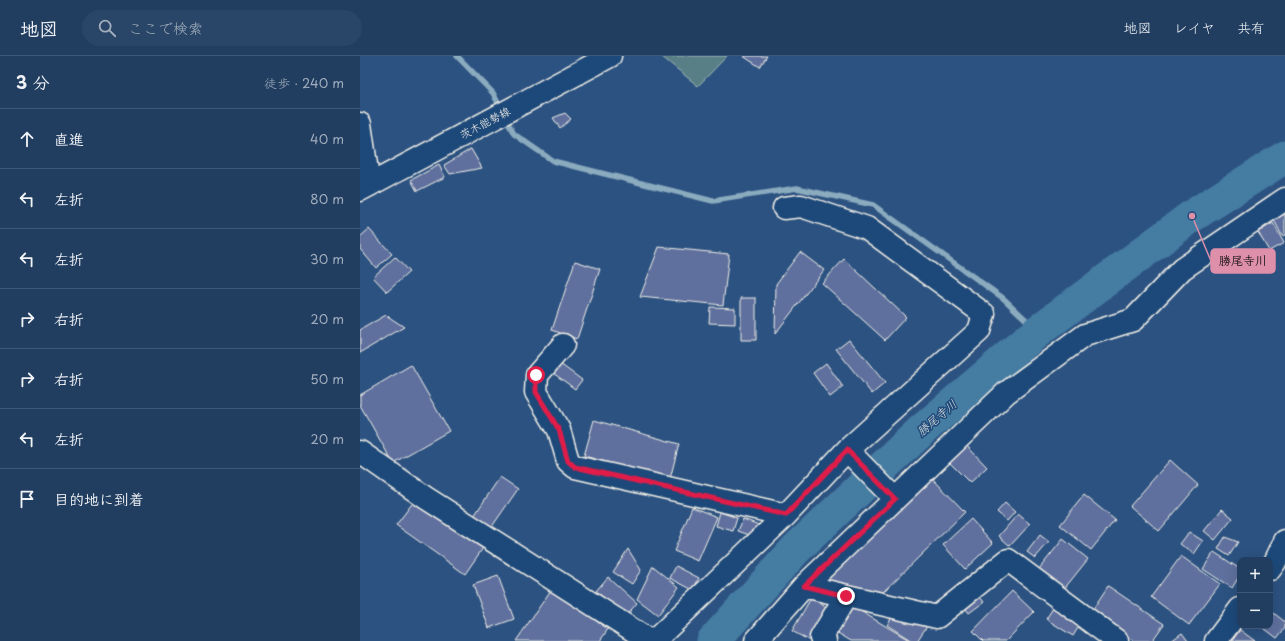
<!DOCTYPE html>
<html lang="ja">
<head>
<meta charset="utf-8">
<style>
  :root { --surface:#213e61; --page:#294567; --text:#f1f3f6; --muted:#a2aebd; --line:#3e5776 }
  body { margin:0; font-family:"Playpen Sans","Klee One",sans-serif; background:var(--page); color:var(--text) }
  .controls { position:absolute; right:12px; bottom:12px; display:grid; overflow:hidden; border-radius:8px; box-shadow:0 4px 16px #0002 }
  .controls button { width:36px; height:36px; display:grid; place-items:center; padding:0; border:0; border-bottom:1px solid var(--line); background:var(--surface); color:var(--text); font:20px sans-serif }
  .stop { position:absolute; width:12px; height:12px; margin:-9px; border:3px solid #e11d48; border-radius:50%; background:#fff }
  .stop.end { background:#e11d48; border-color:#fff; box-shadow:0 1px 4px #0008 }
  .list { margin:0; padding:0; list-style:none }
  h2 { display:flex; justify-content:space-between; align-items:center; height:52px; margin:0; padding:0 16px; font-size:17px }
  h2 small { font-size:13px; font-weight:400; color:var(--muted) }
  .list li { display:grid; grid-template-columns:26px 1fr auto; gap:12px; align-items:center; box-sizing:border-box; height:60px; padding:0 16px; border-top:1px solid var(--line) }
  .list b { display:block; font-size:15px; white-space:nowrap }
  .list em { font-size:13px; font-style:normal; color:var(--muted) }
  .icon { flex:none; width:22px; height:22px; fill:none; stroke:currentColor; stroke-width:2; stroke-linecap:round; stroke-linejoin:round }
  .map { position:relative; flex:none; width:925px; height:585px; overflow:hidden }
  header { display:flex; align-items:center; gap:24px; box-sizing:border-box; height:56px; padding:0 20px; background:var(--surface); border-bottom:1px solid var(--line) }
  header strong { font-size:19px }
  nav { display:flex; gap:22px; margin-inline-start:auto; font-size:14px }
  .search { width:280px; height:36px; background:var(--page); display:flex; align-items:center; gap:10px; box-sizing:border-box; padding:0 14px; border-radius:22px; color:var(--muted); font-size:15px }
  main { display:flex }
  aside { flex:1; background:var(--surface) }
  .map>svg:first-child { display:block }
  .green { fill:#587f86; stroke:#a6b8b7 }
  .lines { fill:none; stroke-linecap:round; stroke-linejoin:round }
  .stream { stroke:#8babbe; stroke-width:5.5 }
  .river { stroke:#457ca2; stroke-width:33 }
  .building { fill:#5f709e; stroke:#f4f1e8 }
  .street-casing { stroke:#f4f1e8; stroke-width:25 }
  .primary-casing { stroke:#f4f1e8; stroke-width:25 }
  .street { stroke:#1f4a7a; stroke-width:22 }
  .primary { stroke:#1f4a7a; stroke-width:22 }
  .route { stroke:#e11d48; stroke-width:5 }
  .labels { text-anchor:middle; stroke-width:3; stroke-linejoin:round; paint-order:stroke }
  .street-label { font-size:11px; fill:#f4f1e8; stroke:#1f4a7a }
  .water-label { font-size:12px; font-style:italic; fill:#dadfde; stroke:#1f4a7a }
  .leader { fill:none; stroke:#de8fa9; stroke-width:1.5 }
  .callout-dot { fill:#de8fa9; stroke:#1f4a7a; stroke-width:1.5 }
  .callout { fill:#de8fa9; stroke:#de8fa9; stroke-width:1.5 }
  .callout-label { font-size:12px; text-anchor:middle; font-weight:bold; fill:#111 }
</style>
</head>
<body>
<header>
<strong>地図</strong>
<div class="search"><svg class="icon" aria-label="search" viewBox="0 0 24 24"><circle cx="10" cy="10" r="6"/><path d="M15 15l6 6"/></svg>ここで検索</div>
<nav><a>地図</a><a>レイヤ</a><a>共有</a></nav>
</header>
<main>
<aside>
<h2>3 分<small>徒歩 · 240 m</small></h2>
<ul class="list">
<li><svg class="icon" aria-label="ahead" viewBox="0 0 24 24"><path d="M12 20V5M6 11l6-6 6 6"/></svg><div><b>直進</b></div><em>40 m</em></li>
<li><svg class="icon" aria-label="left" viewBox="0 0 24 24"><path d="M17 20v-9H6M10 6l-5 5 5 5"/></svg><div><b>左折</b></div><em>80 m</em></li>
<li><svg class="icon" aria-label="left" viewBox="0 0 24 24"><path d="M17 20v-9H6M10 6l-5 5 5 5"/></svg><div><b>左折</b></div><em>30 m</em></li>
<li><svg class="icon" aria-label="right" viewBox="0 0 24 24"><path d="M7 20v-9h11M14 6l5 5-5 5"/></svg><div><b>右折</b></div><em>20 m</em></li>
<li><svg class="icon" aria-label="right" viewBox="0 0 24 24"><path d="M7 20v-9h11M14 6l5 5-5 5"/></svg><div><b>右折</b></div><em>50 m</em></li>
<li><svg class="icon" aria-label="left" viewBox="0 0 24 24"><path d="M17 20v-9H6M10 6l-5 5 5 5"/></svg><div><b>左折</b></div><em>20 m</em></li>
<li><svg class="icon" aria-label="arrive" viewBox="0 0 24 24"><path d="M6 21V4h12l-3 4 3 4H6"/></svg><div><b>目的地に到着</b></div></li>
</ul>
</aside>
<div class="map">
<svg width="925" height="585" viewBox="0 0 925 585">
  <rect width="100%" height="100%" fill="#2c5281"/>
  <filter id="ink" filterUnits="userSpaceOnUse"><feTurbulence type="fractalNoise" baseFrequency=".025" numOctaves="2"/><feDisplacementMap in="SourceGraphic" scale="8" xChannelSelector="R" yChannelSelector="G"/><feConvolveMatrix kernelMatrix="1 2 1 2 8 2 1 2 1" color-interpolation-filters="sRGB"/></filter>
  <g filter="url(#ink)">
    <!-- green -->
    <path class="green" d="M301,0h66l-29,30z"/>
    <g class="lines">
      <!-- stream -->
      <path class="stream" d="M97,0l36,37 8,16
        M145,61l9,17 39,27 160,40 84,-13 76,17 130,93 35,33"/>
      <!-- river -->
      <path class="river" d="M353,585l83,-92 126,-119 116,-99 154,-115 93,-59"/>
    </g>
    <!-- building -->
    <path class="building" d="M383,0h24l-7,11z
      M205,57l6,6 -11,9 -7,-10z
      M111,93l11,19 -32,6 -6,-9z
      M79,109l6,12 -28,14 -6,-11z
      M925,158v21l-3,1 -8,-16z
      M913,167l11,20 -15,8 -11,-19z
      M9,173l23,25 -16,14 -16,-19v-12z
      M299,191l70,7 -6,51 -83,-8z
      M440,196l24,18 -49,64 1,-50z
      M35,201l14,15 -22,20 -14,-15z
      M484,203l62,58 -21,23 -63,-57z
      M215,205l25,8 -23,70 -25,-9z
      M381,242h15v42h-15z
      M350,251l25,1v16l-26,-1z
      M26,259l18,12 -44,26v-23z
      M489,283l36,44 -13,11 -36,-45z
      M196,305l26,19 -7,9 -26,-19z
      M466,307l17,24 -13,10 -17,-24z
      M51,309l38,66 -56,32 -33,-58v-10z
      M234,364l85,24 -9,35 -86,-23z
      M605,388l22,23 -17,16 -22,-22z
      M810,404l28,25 -39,46 -29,-25z
      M570,420l35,36 -86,84 -55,-15z
      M140,421l18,12 -27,39 -17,-12z
      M724,439l31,25 -24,30 -31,-25z
      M55,444l68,48 -18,26 -69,-49z
      M645,447l10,9 -8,9 -10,-9z
      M332,451l25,10 -19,44 -24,-10z
      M862,453l11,9 -18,22 -11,-9z
      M360,456l17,6 -4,13 -17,-5z
      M658,458l12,10 -20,22 -11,-10z
      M383,463l16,6 -4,12 -17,-6z
      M611,463l22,24 -28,26 -22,-24z
      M829,476l14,9 -9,13 -14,-10z
      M680,479l9,7 -14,16 -8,-6z
      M865,481l13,5 -9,14 -11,-7z
      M703,483l25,20 -28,35 -25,-20z
      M268,493l13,21 -9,14 -19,-12z
      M854,496l26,17v6l-8,13 -29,-19z
      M821,500l39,28 -31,41 -38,-28z
      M293,510l26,21 -21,28 -21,-16z
      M316,510l23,12 -6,12 -23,-12z
      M138,520l16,43 -25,9 -16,-43z
      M248,521l29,26 -11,13 -30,-25z
      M748,530l56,38 -12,17h-18l-43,-29z
      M191,534l57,39 -8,12h-84z
      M652,535l22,21 -28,29h-23l-10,-10z
      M616,536l8,10 -15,11 -7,-9z
      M451,542l18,11 -18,32h-1l-18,-10z
      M695,549l26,18 -8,13 -27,-17z
      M492,550l57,34 -1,1h-57l-15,-9z
      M910,554l15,12v6l-8,10 -16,-12h9z
      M534,558l33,12 -10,15h-5l-25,-16z
      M880,574l15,11h-23z
      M822,577l6,8h-17z"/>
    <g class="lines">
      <defs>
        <path id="street" d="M0,68l9,61
          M203,289l-26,30 -1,17 23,38 9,31 7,6 211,48
          M487,394l48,49
          M0,396l66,46 224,143
          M910,513l5,-7 10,-21
          M444,530l133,31 71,-57 109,81
          M294,585l132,-126 61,-65 132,-119 5,-17 -117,-86 -66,-22 -17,2
          M396,585l48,-55 202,-193 79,-58 48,-15 49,-51 103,-70
          M465,585l-4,-3 25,-42
          M856,585l24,-32"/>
        <path id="primary" d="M0,134l250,-134"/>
      </defs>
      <!-- street casing -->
      <use href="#street" class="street-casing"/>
      <!-- primary casing -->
      <use href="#primary" class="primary-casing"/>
      <!-- street -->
      <use href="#street" class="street"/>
      <!-- primary -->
      <use href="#primary" class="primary"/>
    </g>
  </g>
  <g class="lines" filter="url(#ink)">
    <!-- route -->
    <path class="route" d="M176,319v17l23,38 9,31 7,6 211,48 61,-65 48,49 -91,87 42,10"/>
  </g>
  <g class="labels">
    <!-- street labels -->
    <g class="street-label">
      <text transform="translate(125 67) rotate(-28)" y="4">茨木能勢線</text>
    </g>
    <!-- water labels -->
    <g class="water-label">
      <text transform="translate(577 362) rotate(-41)" y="4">勝尾寺川</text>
    </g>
  </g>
  <!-- callouts -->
  <path class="leader" d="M832 160L851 205"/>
  <circle class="callout-dot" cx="832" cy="160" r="4"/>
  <rect class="callout" x="851" y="193" width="64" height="24" rx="4"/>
  <g class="callout-label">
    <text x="883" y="209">勝尾寺川</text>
  </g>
</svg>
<div class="controls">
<button>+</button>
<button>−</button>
</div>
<div class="stop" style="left:176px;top:319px"></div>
<div class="stop end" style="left:486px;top:540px"></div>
</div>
</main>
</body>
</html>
